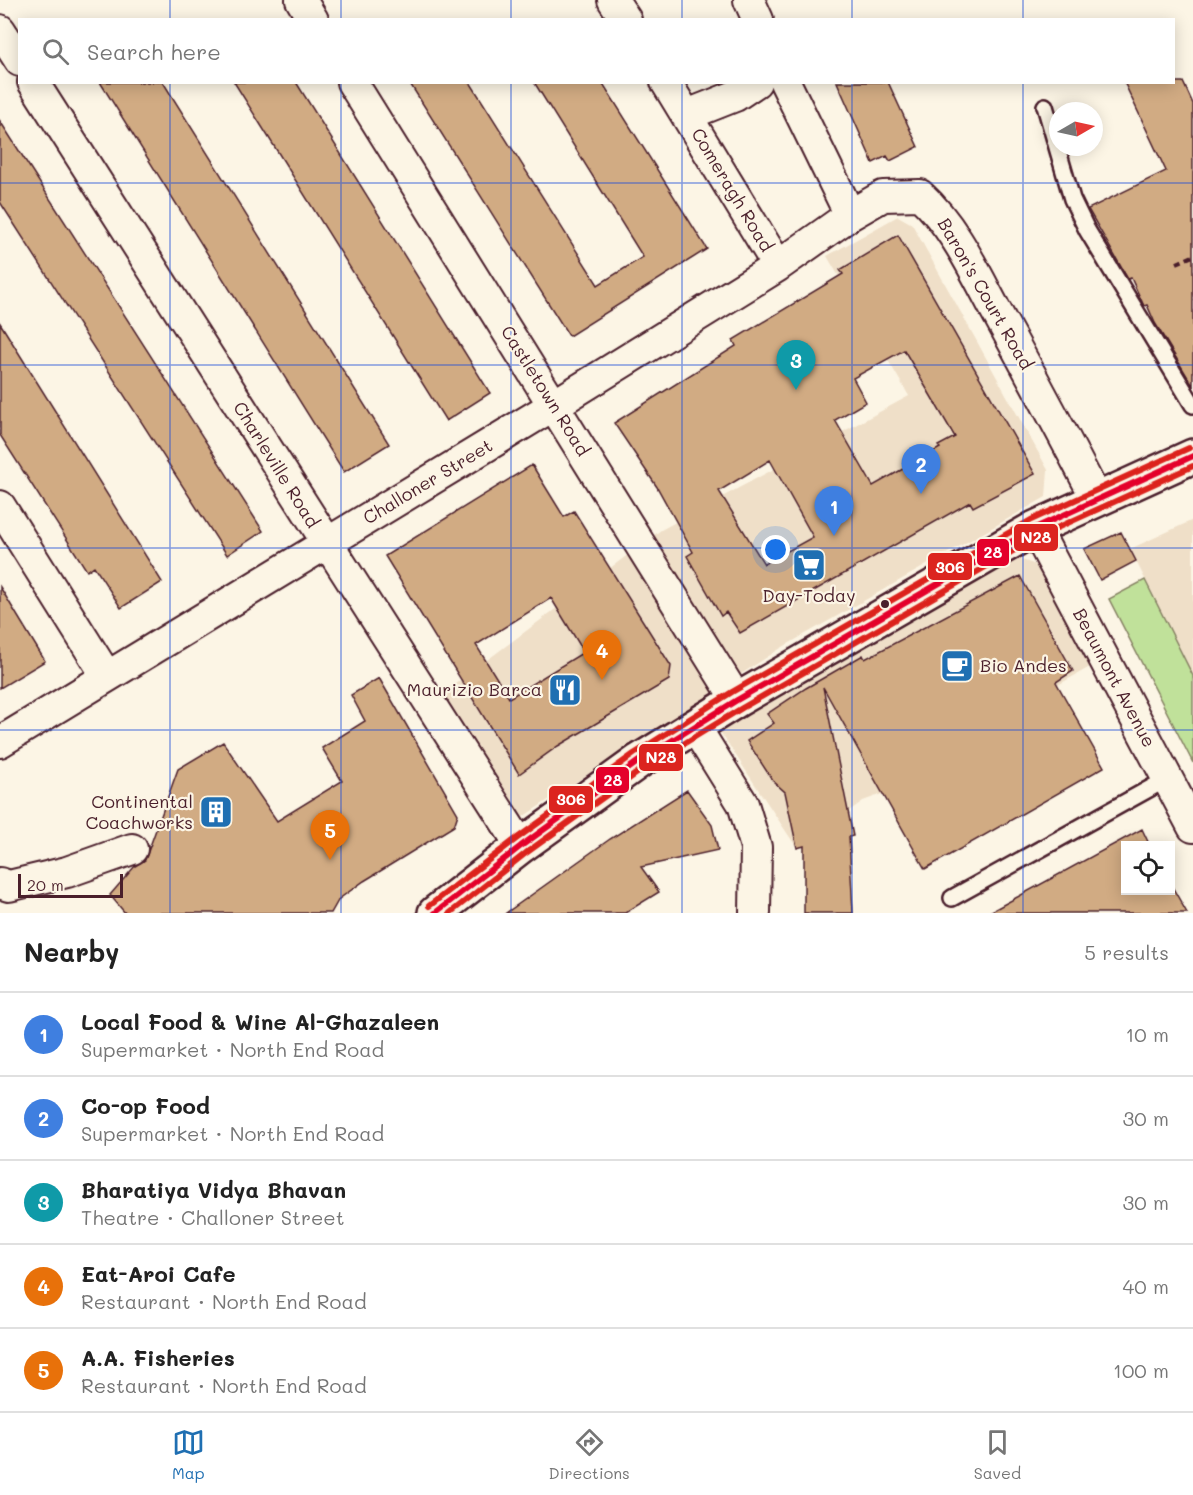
<!DOCTYPE html>
<html lang="en">
<head>
<meta charset="utf-8">
<style>
  :root { --surface:#fff; --page:#f2f2f2; --text:#222; --muted:#767676; --line:#e0e0e0; --accent:#1f6fb2 }
  body { margin:0; font-family:Mali,sans-serif; background:var(--page); color:var(--text) }
  .controls { position:absolute; right:18px; bottom:18px; display:grid; overflow:hidden; border-radius:0px; box-shadow:0 3px 15px #0003 }
  .controls button { width:54px; height:54px; display:grid; place-items:center; padding:0; border:0; border-bottom:2px solid var(--line); background:var(--surface); color:var(--text); font:30px sans-serif }
  .compass { position:absolute; left:1049px; top:102px; width:54px; height:54px; border-radius:50%; background:var(--surface); box-shadow:0 3px 15px #0003; rotate:81deg }
  .scale { position:absolute; left:18px; bottom:15px; width:105px; box-sizing:border-box; padding-left:6px; border:3px solid #4a1f2b; border-top:0; font-size:16px; line-height:21px; white-space:nowrap; color:#4a1f2b; -webkit-text-stroke:4px #fcf5e5; paint-order:stroke }
  .you { position:absolute; left:776px; top:550px; width:21px; height:21px; margin:-15px; border:4px solid #fff; border-radius:50%; background:#1a73e8; box-shadow:0 0 0 9px #1a73e833 }
  .badge { display:grid; place-items:center; width:39px; height:39px; border-radius:50%; background:var(--accent); color:#fff; font-size:20px; font-weight:700 }
  .pin { position:absolute; translate:-50% -50px; filter:drop-shadow(0 2px 3px #0008) }
  .pin::after { content:''; position:absolute; top:32px; width:21px; height:18px; background:inherit; clip-path:polygon(0 0,100% 0,50% 100%) }
  .list { margin:0; padding:0; list-style:none }
  h2 { display:flex; justify-content:space-between; align-items:center; height:78px; margin:0; padding:0 24px; font-size:26px }
  h2 small { font-size:20px; font-weight:400; color:var(--muted) }
  .list li { display:grid; grid-template-columns:39px 1fr auto; gap:18px; align-items:center; box-sizing:border-box; height:84px; padding:0 24px; border-top:2px solid var(--line) }
  .list b { display:block; font-size:22px; white-space:nowrap }
  .list p { margin:0; font-size:20px; white-space:nowrap; color:var(--muted) }
  .list em { font-size:20px; font-style:normal; color:var(--muted) }
  .icon { flex:none; width:33px; height:33px; fill:none; stroke:currentColor; stroke-width:2; stroke-linecap:round; stroke-linejoin:round }
  .map { position:relative; flex:none; width:1193px; height:913px; overflow:hidden }
  .search { position:absolute; background:var(--surface); box-shadow:0 3px 15px #0003; left:18px; right:18px; top:18px; height:66px; display:flex; align-items:center; gap:15px; box-sizing:border-box; padding:0 21px; border-radius:0px; color:var(--muted); font-size:22px }
  .sheet { height:498px; background:var(--surface) }
  nav { display:flex; justify-content:space-around; align-items:center; box-sizing:border-box; height:84px; border-top:2px solid var(--line); background:var(--surface); font-size:16px; color:var(--muted) }
  nav a { display:grid; justify-items:center; gap:3px }
  nav .on { color:var(--accent) }
  .map>svg:first-child { display:block }
  .built { fill:#efdfc8 }
  .green { fill:#c0e19a; stroke:#858062; stroke-width:1.5 }
  .building { fill:#d1ab83; stroke:#4a1f2b; stroke-width:1.5; fill-rule:evenodd }
  .lines { fill:none; stroke-linecap:round; stroke-linejoin:round }
  .lane-casing { stroke:#4a1f2b; stroke-width:20 }
  .street-casing { stroke:#4a1f2b; stroke-width:34 }
  .secondary-casing { stroke:#4a1f2b; stroke-width:38 }
  .path { stroke:#4a1f2b; stroke-width:4; stroke-dasharray:6 4.5; stroke-linecap:butt }
  .lane { stroke:#fcf5e5; stroke-width:15 }
  .street { stroke:#fcf5e5; stroke-width:30 }
  .secondary { stroke:#fcf5e5; stroke-width:33 }
  .bus-1-casing { stroke:#fcf5e5; stroke-width:10 }
  .bus-2-casing { stroke:#fcf5e5; stroke-width:10 }
  .bus-3-casing { stroke:#fcf5e5; stroke-width:10 }
  .bus-1 { stroke:#e4002b; stroke-width:6 }
  .bus-2 { stroke:#dc241f; stroke-width:6 }
  .bus-3 { stroke:#dc241f; stroke-width:6 }
  .grid { fill:none; stroke:#1d4ed8; stroke-width:1.5; stroke-opacity:0.55 }
  .bus-dot { fill:#4a1f2b; stroke:#fcf5e5; stroke-width:2 }
  .labels { text-anchor:middle; stroke-width:4.5; stroke-linejoin:round; paint-order:stroke }
  .street-label { font-size:18px; fill:#4a1f2b; stroke:#fcf5e5 }
  .poi-label { font-size:18px; fill:#4a1f2b; stroke:#fcf5e5; text-anchor:end }
  .line-badge { stroke:#fcf5e5; stroke-width:2 }
  .badge-label { font-size:16px; text-anchor:middle; font-weight:bold; fill:#fff }
</style>
</head>
<body>
<div class="map">
<svg width="1193" height="913" viewBox="0 0 1193 913">
  <rect width="100%" height="100%" fill="#fcf5e5"/>
  <filter id="ink" filterUnits="userSpaceOnUse"><feTurbulence type="fractalNoise" baseFrequency=".0167" numOctaves="2"/><feDisplacementMap in="SourceGraphic" scale="12" xChannelSelector="R" yChannelSelector="G"/><feConvolveMatrix kernelMatrix="1 2 1 2 8 2 1 2 1" color-interpolation-filters="sRGB"/></filter>
  <g filter="url(#ink)">
    <!-- built -->
    <path class="built" d="M898,216l14,8 136,246 -2,27 -265,151 -260,170 -78,-125 218,-163 248,-134 -82,-140z
      M1193,520v155l-63,-126z
      M1003,553l44,16 50,94 -169,95 -30,30 -35,13 -66,47 -76,-115 10,-21z"/>
    <!-- green -->
    <path class="green" d="M1145,580l48,96v87l-84,-164z"/>
    <!-- building -->
    <path class="building" d="M100,82h63l226,362 -45,28z
      M234,82h62l194,311 -44,28z
      M409,82h61l128,203 45,-28 -109,-175h68l105,167 -138,87z
      M837,82h51l30,65 -28,14 -3,-5 -14,7z
      M1124,82h59l10,22v282l-38,-63 -8,-18 -3,1 -13,-28 -3,1 -40,-70 78,-38z
      M0,121l263,410 -36,24 -227,-353z
      M898,235l137,239 -62,33 -3,-5 -230,131 -14,-21 -5,4 -34,-60 6,-4 -36,-65 -43,-64 122,-77 -3,-6 110,-66 -3,-4zM904,350l51,87 -17,9 2,2 -67,38 -38,-66 31,-18 -13,-24zM770,460l43,77 -49,27 -45,-73z
      M0,323l162,259 -41,26 -27,-42 -7,5 -87,-136z
      M532,465l32,52 10,-6 97,155 -2,14 -111,66 -39,28 -134,-218zM551,598l33,54 -75,46 -33,-53z
      M1121,532l15,29 -36,19 -16,-31z
      M1020,576l53,95 -17,11 48,85 -179,102 -102,-182 30,149 -4,1 4,76h-49v-67l-7,2 -12,-56 -12,-11 -26,-40 27,-18 -7,-9 39,-26 57,-33 2,4z
      M0,587l45,74 -45,27z
      M379,678l79,136 -4,12 -90,55 -25,18 -8,14h-206l-15,-18 25,-29 10,-6 33,-91 45,-27 54,79 65,-40 -20,-33 43,-27 -14,-26z
      M687,790l25,35 6,25 -77,17 18,25 -34,21h-119l104,-74z
      M1142,829l8,17h-25v45h45v-8l17,30h-199z"/>
    <g class="lines">
      <defs>
        <path id="lane" d="M1045,106l27,93 15,31 106,175
          M952,898l215,-119"/>
        <path id="street" d="M301,0l12,20
          M613,0l13,20
          M749,0l9,20
          M0,30l20,31
          M33,82l488,764
          M352,82l385,618
          M666,82l112,184
          M785,82l65,133
          M687,115l48,-19 21,-14
          M0,506l106,169
          M1035,528l158,299
          M695,727l48,77 13,43 -1,66
          M0,742l554,-337 224,-139 72,-51 33,-19 37,-1c34,31 54,75 75,114 35,64 69,127 102,191
          M0,883l9,3 58,-14 65,-23"/>
        <path id="secondary" d="M435,913l86,-67 118,-85 98,-61 298,-172 158,-72"/>
      </defs>
      <!-- lane casing -->
      <use href="#lane" class="lane-casing"/>
      <!-- street casing -->
      <use href="#street" class="street-casing"/>
      <!-- secondary casing -->
      <use href="#secondary" class="secondary-casing"/>
      <!-- path -->
      <path class="path" d="M1177,263l16,-7"/>
      <!-- lane -->
      <use href="#lane" class="lane"/>
      <!-- street -->
      <use href="#street" class="street"/>
      <!-- secondary -->
      <use href="#secondary" class="secondary"/>
      <defs>
        <path id="bus-1" d="M435,913l86,-67 118,-85 98,-61 298,-172 158,-72"/>
        <path id="bus-2" d="M450,913l76,-60 118,-85 98,-60 297,-172 154,-70"/>
        <path id="bus-3" d="M429,906l87,-67 118,-85 98,-62 299,-172 158,-72"/>
      </defs>
      <!-- bus-1 casing -->
      <use href="#bus-1" class="bus-1-casing"/>
      <!-- bus-2 casing -->
      <use href="#bus-2" class="bus-2-casing"/>
      <!-- bus-3 casing -->
      <use href="#bus-3" class="bus-3-casing"/>
      <!-- bus-1 -->
      <use href="#bus-1" class="bus-1"/>
      <!-- bus-2 -->
      <use href="#bus-2" class="bus-2"/>
      <!-- bus-3 -->
      <use href="#bus-3" class="bus-3"/>
    </g>
  </g>
  <!-- grid -->
  <path class="grid" d="M170,0v20M341,0v20M511,0v20M682,0v20M852,0v20M1023,0v20M170,82v831M341,82v831M511,82v831M682,82v831M852,82v831M1023,82v831M0,183h1193M0,365h1193M0,548h1193M0,730h1193"/>
  <!-- icons -->
  <defs>
    <symbol id="supermarket-square" viewBox="-11 -11 22 22"><rect x="-9" y="-9" width="18" height="18" rx="4" fill="#1f6fb2" stroke="#fcf5e5"/><path d="M-6-5.5h2.5l.6 2H6L4.5 2H-2.5L-4.4-4H-6ZM-1.5 3.2a1.3 1.3 0 1 0 .1 0ZM3 3.2a1.3 1.3 0 1 0 .1 0Z" fill="#fff"/></symbol>
    <symbol id="cafe-square" viewBox="-11 -11 22 22"><rect x="-9" y="-9" width="18" height="18" rx="4" fill="#1f6fb2" stroke="#fcf5e5"/><path d="M-5.5-4.5H6V0H3Q3 3.5 0 3.5H-2.5Q-5.5 3.5-5.5 0ZM3-3.2v2h1.7v-2ZM-6 4.5H4V6H-6Z" fill="#fff"/></symbol>
    <symbol id="restaurant-square" viewBox="-11 -11 22 22"><rect x="-9" y="-9" width="18" height="18" rx="4" fill="#1f6fb2" stroke="#fcf5e5"/><path d="M-5-6h1v4h1v-4h1v4h1v-4h1v5L-1.5 .5V6h-2V.5L-5-1ZM5-6V6H3V1.5H1.5Q1.5-4 5-6Z" fill="#fff"/></symbol>
    <symbol id="building-square" viewBox="-11 -11 22 22"><rect x="-9" y="-9" width="18" height="18" rx="4" fill="#1f6fb2" stroke="#fcf5e5"/><path d="M-4-6H4V6H1V3H-1V6H-4ZM-2.5-4.3h1.7v1.8h-1.7ZM.8-4.3h1.7v1.8H.8ZM-2.5-1h1.7V.8h-1.7ZM.8-1h1.7V.8H.8Z" fill="#fff"/></symbol>
  </defs>
  <g fill-rule="evenodd">
    <use href="#supermarket-square" x="790" y="546" width="38" height="38"/>
    <use href="#cafe-square" x="938" y="647" width="38" height="38"/>
    <use href="#restaurant-square" x="546" y="671" width="38" height="38"/>
    <use href="#building-square" x="197" y="793" width="38" height="38"/>
  </g>
  <!-- markers -->
  <circle class="bus-dot" cx="885" cy="604" r="5"/>
  <g class="labels">
    <!-- street labels -->
    <g class="street-label">
      <text transform="translate(732 190) rotate(59)" y="6">Comeragh Road</text>
      <text transform="translate(985 294) rotate(60)" y="6">Baron's Court Road</text>
      <text transform="translate(545 391) rotate(58)" y="6">Castletown Road</text>
      <text transform="translate(276 465) rotate(58)" y="6">Charleville Road</text>
      <text transform="translate(428 482) rotate(-31)" y="6">Challoner Street</text>
      <text transform="translate(1114 678) rotate(62)" y="6">Beaumont Avenue</text>
    </g>
    <!-- poi labels -->
    <g class="poi-label">
      <text x="809" y="602" text-anchor="middle">Day-Today</text>
      <text x="980" y="672" text-anchor="start">Bio Andes</text>
      <text x="542" y="696">Maurizio Barca</text>
      <text x="193" y="808">Continental<tspan x="193" dy="21">Coachworks</tspan></text>
    </g>
  </g>
  <g class="line-badge">
    <rect x="1013" y="523" width="46" height="29" rx="6" fill="#dc241f"/>
    <rect x="976" y="538" width="34" height="29" rx="6" fill="#e4002b"/>
    <rect x="927" y="552" width="46" height="29" rx="6" fill="#dc241f"/>
    <rect x="638" y="743" width="46" height="29" rx="6" fill="#dc241f"/>
    <rect x="595" y="766" width="35" height="28" rx="6" fill="#e4002b"/>
    <rect x="548" y="785" width="46" height="29" rx="6" fill="#dc241f"/>
  </g>
  <g class="badge-label">
    <text x="1036" y="543">N28</text>
    <text x="993" y="558">28</text>
    <text x="950" y="573">306</text>
    <text x="661" y="763">N28</text>
    <text x="613" y="786">28</text>
    <text x="571" y="805">306</text>
  </g>
</svg>
<div class="controls">
<button><svg class="icon" aria-label="locate" viewBox="0 0 24 24"><circle cx="12" cy="12" r="6"/><path d="M12 2v4M12 18v4M2 12h4M18 12h4"/></svg></button>
</div>
<svg class="compass" viewBox="-18 -18 36 36"><path d="M0-13l5 13h-10z" fill="#e53935"/><path d="M0 13l5-13h-10z" fill="#767676"/></svg>
<div class="scale">20 m</div>
<div class="you"></div>
<div class="pin badge" style="left:834px;top:536px;background:#3f7fe0">1</div>
<div class="pin badge" style="left:921px;top:494px;background:#3f7fe0">2</div>
<div class="pin badge" style="left:796px;top:390px;background:#0f9aa8">3</div>
<div class="pin badge" style="left:602px;top:680px;background:#e8710a">4</div>
<div class="pin badge" style="left:330px;top:860px;background:#e8710a">5</div>
<div class="search"><svg class="icon" aria-label="search" viewBox="0 0 24 24"><circle cx="10" cy="10" r="6"/><path d="M15 15l6 6"/></svg>Search here</div>
</div>
<section class="sheet">
<h2>Nearby<small>5 results</small></h2>
<ul class="list">
<li><span class="badge" style="background:#3f7fe0">1</span><div><b>Local Food &amp; Wine Al-Ghazaleen</b><p>Supermarket · North End Road</p></div><em>10 m</em></li>
<li><span class="badge" style="background:#3f7fe0">2</span><div><b>Co-op Food</b><p>Supermarket · North End Road</p></div><em>30 m</em></li>
<li><span class="badge" style="background:#0f9aa8">3</span><div><b>Bharatiya Vidya Bhavan</b><p>Theatre · Challoner Street</p></div><em>30 m</em></li>
<li><span class="badge" style="background:#e8710a">4</span><div><b>Eat-Aroi Cafe</b><p>Restaurant · North End Road</p></div><em>40 m</em></li>
<li><span class="badge" style="background:#e8710a">5</span><div><b>A.A. Fisheries</b><p>Restaurant · North End Road</p></div><em>100 m</em></li>
</ul>
</section>
<nav>
<a class="on"><svg class="icon" aria-label="map" viewBox="0 0 24 24"><path d="M3 6l6-2 6 2 6-2v14l-6 2-6-2-6 2zM9 4v14M15 6v14"/></svg>Map</a>
<a><svg class="icon" aria-label="directions" viewBox="0 0 24 24"><path d="M12 3l9 9-9 9-9-9zM9 14v-3h6M13 9l2 2-2 2"/></svg>Directions</a>
<a><svg class="icon" aria-label="saved" viewBox="0 0 24 24"><path d="M7 4h10v16l-5-4-5 4z"/></svg>Saved</a>
</nav>
</body>
</html>
